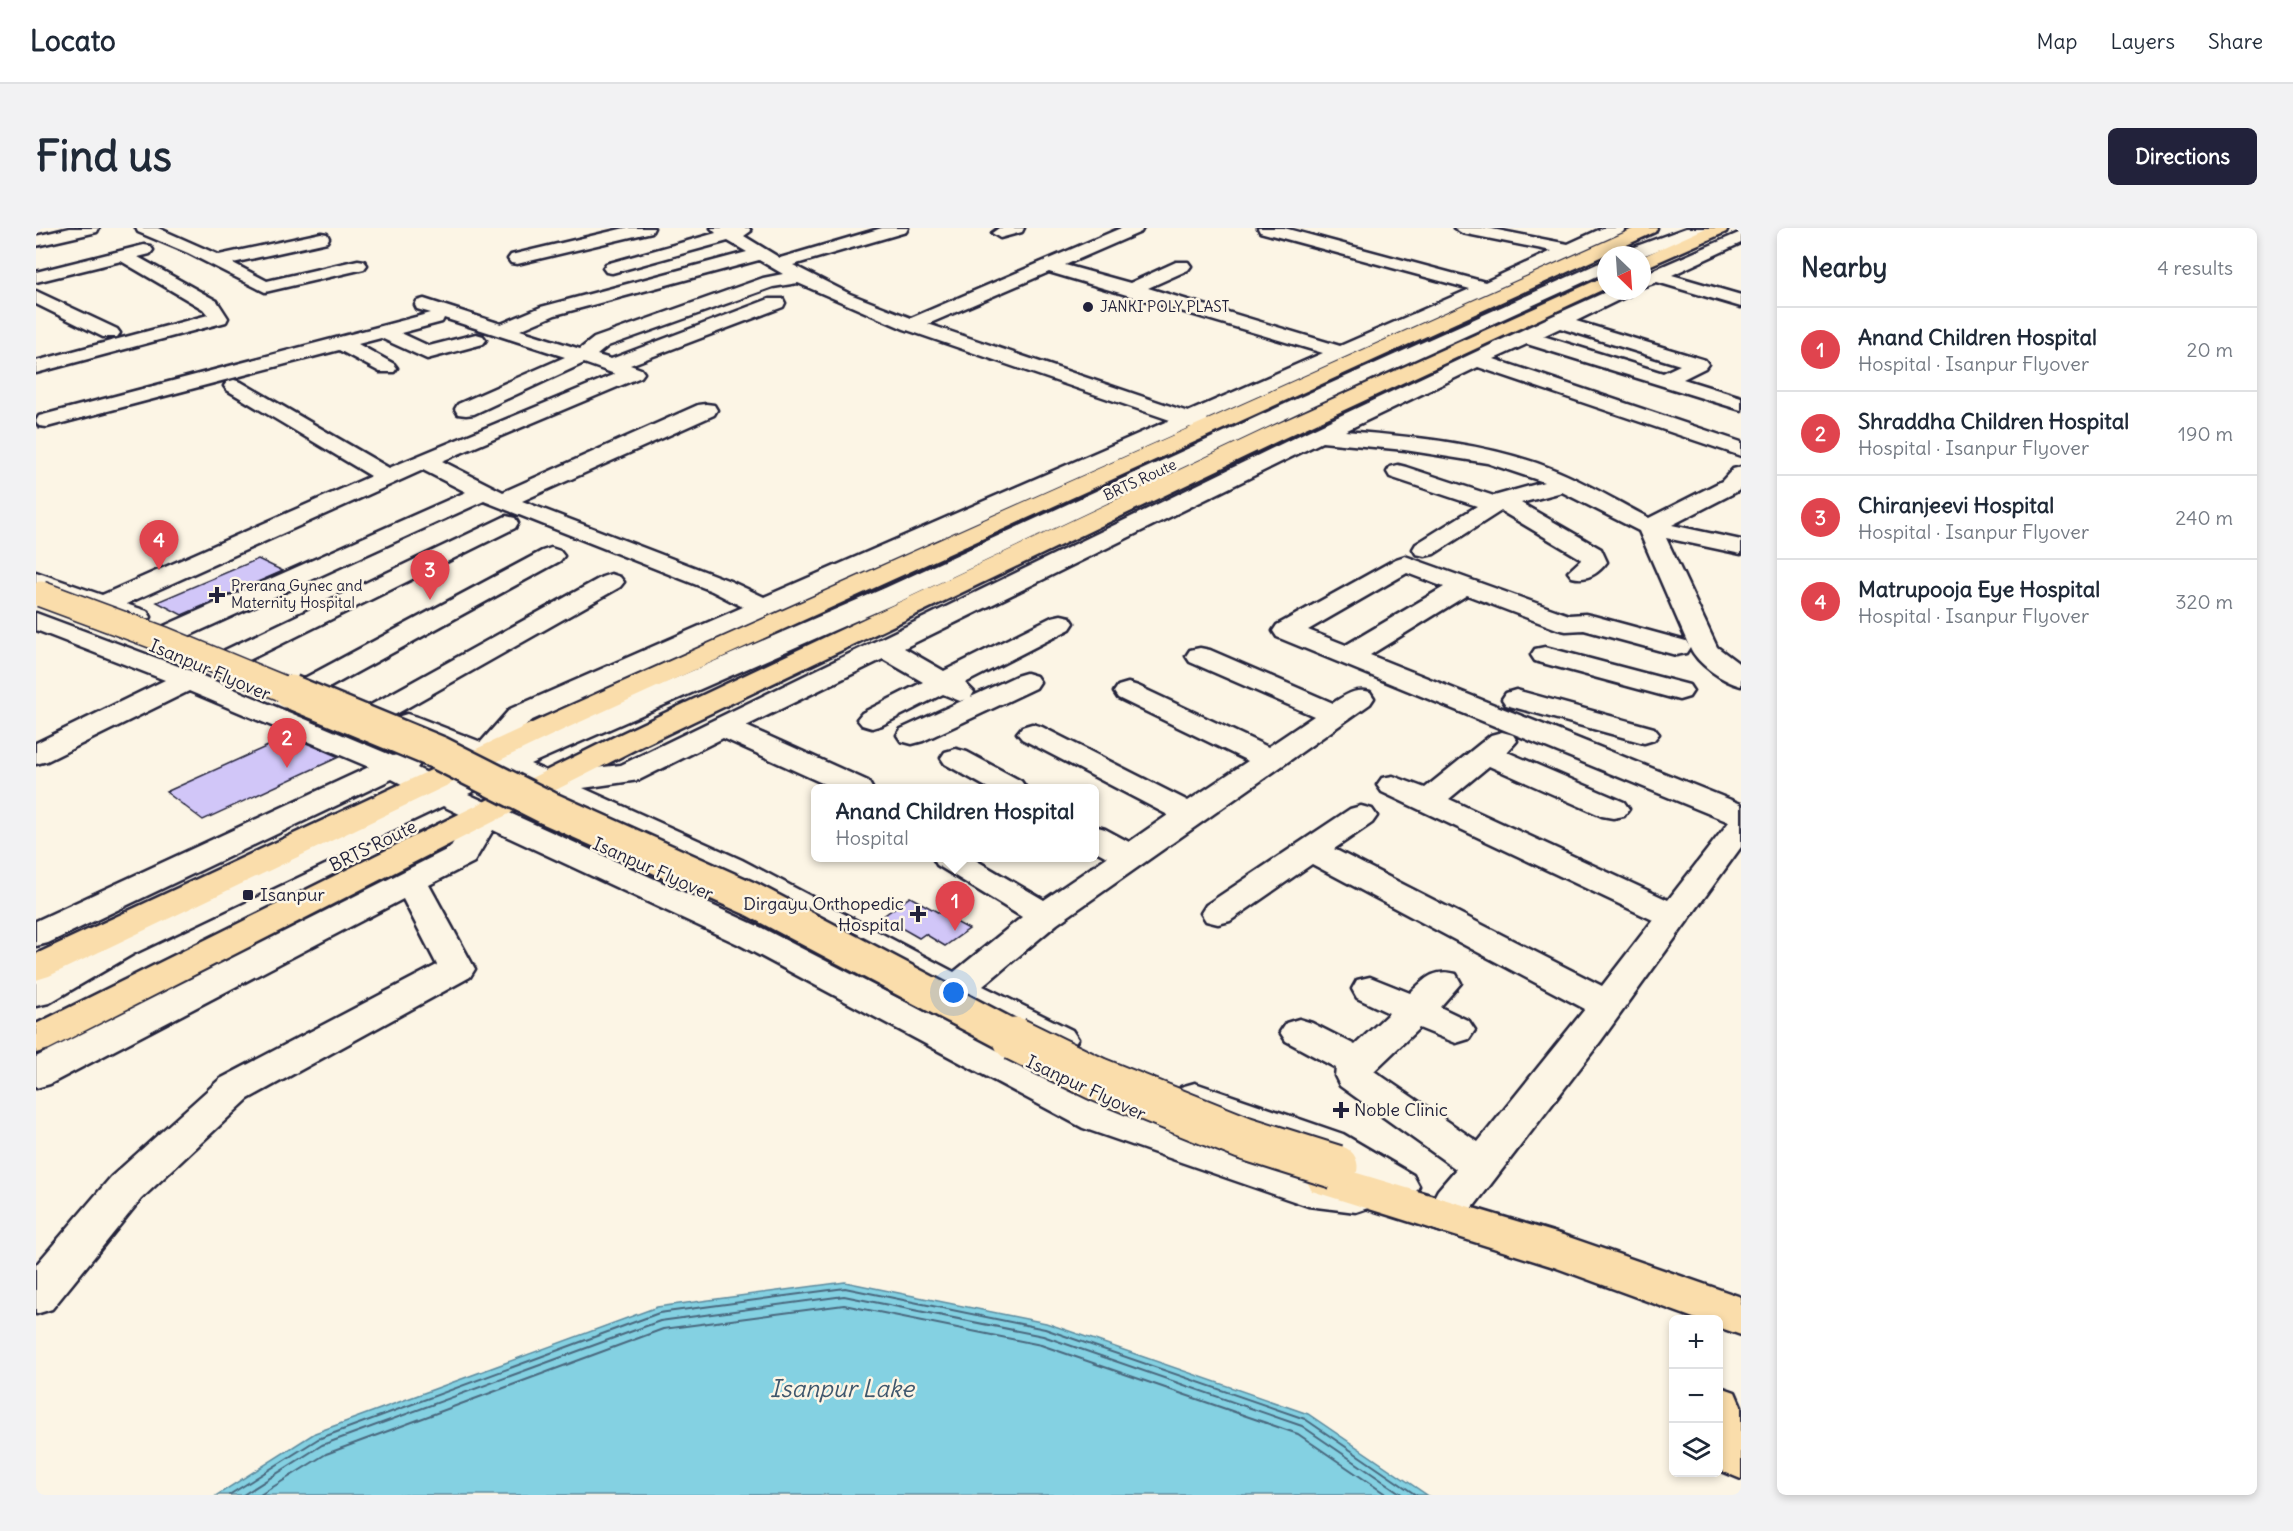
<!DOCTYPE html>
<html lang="en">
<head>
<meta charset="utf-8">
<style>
  :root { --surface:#fff; --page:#f2f2f3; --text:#1f2937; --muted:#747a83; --line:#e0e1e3; --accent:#22223b }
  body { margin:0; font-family:Delius,sans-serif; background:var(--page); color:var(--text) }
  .controls { position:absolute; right:18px; bottom:18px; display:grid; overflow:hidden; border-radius:9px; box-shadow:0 3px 9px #0003 }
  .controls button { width:54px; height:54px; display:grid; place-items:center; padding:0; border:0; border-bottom:2px solid var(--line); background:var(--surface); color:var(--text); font:30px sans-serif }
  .compass { position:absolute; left:1561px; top:18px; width:54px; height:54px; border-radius:50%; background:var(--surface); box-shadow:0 3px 9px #0003; rotate:155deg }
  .you { position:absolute; left:918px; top:765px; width:21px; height:21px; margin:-15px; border:4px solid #fff; border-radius:50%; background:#1a73e8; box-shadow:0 0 0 9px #1a73e833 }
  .badge { display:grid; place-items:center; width:39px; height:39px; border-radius:50%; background:var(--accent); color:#fff; font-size:20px; font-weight:700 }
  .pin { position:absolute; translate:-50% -50px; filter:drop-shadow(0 2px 3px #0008) }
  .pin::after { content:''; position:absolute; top:32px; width:21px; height:18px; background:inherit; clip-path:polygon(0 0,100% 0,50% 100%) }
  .popup { position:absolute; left:775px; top:556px; width:288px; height:78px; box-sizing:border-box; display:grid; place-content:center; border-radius:9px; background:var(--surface); filter:drop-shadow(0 2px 4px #0005); font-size:20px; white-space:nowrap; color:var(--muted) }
  .popup b { font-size:22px; color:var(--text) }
  .popup::after { content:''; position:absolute; left:50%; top:100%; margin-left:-12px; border:12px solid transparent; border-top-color:var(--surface) }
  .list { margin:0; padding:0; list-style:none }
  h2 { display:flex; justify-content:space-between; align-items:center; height:78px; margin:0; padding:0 24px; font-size:26px }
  h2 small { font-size:20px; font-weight:400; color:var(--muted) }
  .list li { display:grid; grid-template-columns:39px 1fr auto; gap:18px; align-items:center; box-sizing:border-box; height:84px; padding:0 24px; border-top:2px solid var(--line) }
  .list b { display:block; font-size:22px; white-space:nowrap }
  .list p { margin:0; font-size:20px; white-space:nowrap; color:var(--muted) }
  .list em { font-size:20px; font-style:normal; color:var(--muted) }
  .icon { flex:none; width:33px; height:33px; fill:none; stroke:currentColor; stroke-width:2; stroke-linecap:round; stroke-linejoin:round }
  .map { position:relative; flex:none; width:1705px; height:1267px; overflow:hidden; border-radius:9px }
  header { display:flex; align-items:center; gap:36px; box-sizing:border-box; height:84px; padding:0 30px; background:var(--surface); border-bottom:2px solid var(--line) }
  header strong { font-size:28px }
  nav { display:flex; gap:33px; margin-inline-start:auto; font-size:21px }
  .intro { display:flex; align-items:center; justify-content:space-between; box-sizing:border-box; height:144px; padding:0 36px }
  h1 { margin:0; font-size:42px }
  .button { padding:15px 27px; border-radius:9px; background:var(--accent); color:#fff; font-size:21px; font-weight:700 }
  main { display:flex; gap:36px; padding:0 36px }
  aside { flex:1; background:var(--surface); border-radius:9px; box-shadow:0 3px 9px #0003 }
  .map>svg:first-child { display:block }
  .water { fill:#84d1e2; stroke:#5d8b9f; stroke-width:1.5 }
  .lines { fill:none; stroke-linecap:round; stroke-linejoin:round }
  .shore { stroke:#49687e; stroke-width:2 }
  .building { fill:#d1c6f8; stroke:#22223b; stroke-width:1.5 }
  .minor-casing { stroke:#22223b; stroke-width:5 }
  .major-casing { stroke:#22223b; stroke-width:5 }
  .minor { fill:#fcf5e5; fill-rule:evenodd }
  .major { fill:#faddab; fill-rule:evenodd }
  .major-bridge-far2-casing { stroke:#22223b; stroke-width:28; stroke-linecap:butt }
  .major-bridge-far1-casing { stroke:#22223b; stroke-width:38; stroke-linecap:butt }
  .major-bridge-casing { stroke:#22223b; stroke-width:47; stroke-linecap:butt }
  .major-bridge-far2 { stroke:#faddab; stroke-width:25 }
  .major-bridge-far1 { stroke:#faddab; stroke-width:33 }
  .major-bridge { stroke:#faddab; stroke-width:43 }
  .poi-dot { fill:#22223b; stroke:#fcf5e5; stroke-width:2 }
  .labels { text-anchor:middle; stroke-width:5; stroke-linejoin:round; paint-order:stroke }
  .far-poi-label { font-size:15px; fill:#22223b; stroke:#fcf5e5; text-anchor:start }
  .far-street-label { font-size:15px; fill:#22223b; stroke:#fcf5e5 }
  .street-label { font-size:18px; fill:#22223b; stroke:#fcf5e5 }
  .poi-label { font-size:18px; fill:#22223b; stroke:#fcf5e5; text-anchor:start }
  .near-water-label { font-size:24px; font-style:italic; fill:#3f576d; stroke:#fcf5e5 }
</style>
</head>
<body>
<header>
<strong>Locato</strong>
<nav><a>Map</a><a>Layers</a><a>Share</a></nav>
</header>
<div class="intro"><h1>Find us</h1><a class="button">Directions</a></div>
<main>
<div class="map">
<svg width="1705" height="1267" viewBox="0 0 1705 1267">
  <rect width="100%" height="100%" fill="#fcf5e5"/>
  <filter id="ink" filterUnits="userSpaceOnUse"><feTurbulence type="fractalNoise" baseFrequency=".0167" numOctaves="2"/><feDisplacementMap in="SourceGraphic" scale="12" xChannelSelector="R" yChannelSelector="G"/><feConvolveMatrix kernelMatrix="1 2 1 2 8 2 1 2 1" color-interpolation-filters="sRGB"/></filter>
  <g filter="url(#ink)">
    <!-- water -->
    <path class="water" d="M809,1054l201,41 262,91 119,81h-1210l98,-62 342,-126z"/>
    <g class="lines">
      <!-- shore -->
      <path class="shore" d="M193,1267l89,-56 341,-126 186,-25 200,41 260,90 111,76
        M207,1267l79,-50 338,-124 184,-25 199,40 259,90 101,69
        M224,1267l66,-41 337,-125 181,-24 197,40 257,89 89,61"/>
    </g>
    <!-- building -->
    <path class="building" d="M222,331l25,12 -101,44 -25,-13z
      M254,508l49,21 -136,63 -37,-28z
      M874,669l59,32 -24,17 -20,-12 -6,4 -37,-21z"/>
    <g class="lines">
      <defs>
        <path id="minor" d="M34,0h29l-2,4 -61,14v-10z
          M100,0h22l61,27 102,-22 6,1 2,4 -2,4 -94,21 34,18 91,-21 6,1 3,4 -3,4 -99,23 -77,-39 -50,-21z
          M589,0h29l-2,4 -135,32 -6,-1 -3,-4 3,-4z
          M675,0h38l2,3 -7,5 36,22 102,-30h26l-2,4 -113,33 57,29 61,24 210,-90h22l-2,4 -76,33 65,18 46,-21h12l3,4 -3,4 -40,18 192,58 130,-57 -210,-57 -2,-4h26l201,54 67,-31 -90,-18 -8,-5h33l81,16 35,-16h22l-2,4 -416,187 3,4 -3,5 -8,1 -9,-2 -660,294 -26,31 381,-164 411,-189 310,-139v12l-296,135 -407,193 -373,164 21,9 70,-8 689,-335 240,-113 58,-26h24l-3,4 -53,26 129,39 3,4 -3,4 -22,11 58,18v13l-214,-66 -33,15 247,83v14l-263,-89 -133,64c70,6 144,12 210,39 32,13 63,32 94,48l73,-37 11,-12 8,-2v21l-3,3 -66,34 69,15v14l-75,-16 51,109 24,18v21c-17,-4 -44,-22 -51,-39l-4,6 -10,2 -92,-25 -18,1 -9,-2 -90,-34 -97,60 371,149v43l-141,195 -132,172 -8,14 -15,5 -15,-5 -6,-12 14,-26 18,-21 -116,-83 -5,-10 1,-8 -50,-27 -6,-9 6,-9 13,-4 13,4 43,22 34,-32 -32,-15 -5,-9 5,-9 13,-3 40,16c15,-14 24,-25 46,-19l5,9 -21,24 29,14 6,9 -6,9 -13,4 -37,-15 -45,43 104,71 107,-133 -273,-145 -82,57 -12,3 -12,-3 -5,-8 5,-8 144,-96 11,-3 11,3 5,7 -5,7 -38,26 268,137 51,-66 -271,-128 -5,-7 5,-7 11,-2 32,12 66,-53 11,-3 11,3 4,6 -10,11 117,50 5,7 -5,7 -11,2 -11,-2 -113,-50 -40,33 219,101 61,-78 -452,-185 -4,-6 4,-6 119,-66 9,-3 164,59 16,-1 9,2 92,25 3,5 -50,-115 -77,-39 -41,11 80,46 6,13c-9,12 -20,19 -35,15l-4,-5 13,-12 -1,-2 -79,-47 -67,43 -9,2 -9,-2 -3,-5 3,-5 61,-38 -87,-29 -3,-5 3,-5 8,-2 8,2 88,29 50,-14 -57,-19 -82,-13 -83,-8 -418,206 40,23 108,-54 9,-2 9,2 4,6 -4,6 -105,54 9,9 -3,5 45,-21 10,-3 10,3 4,6 -4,6 -113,53 -11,3 -11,-3 -4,-6 4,-6 65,-30 -6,2 -17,-7 -61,31 -10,3 -10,-3 -5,-6 5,-6 61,-31 -40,-23 -137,67 122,55 4,7h-39l-110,-50 -84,42 -56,8 159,72 212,112 68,-55 -85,-52 -4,-7h39l72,42 63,-43 -13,-7v-24l11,3 24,13 39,-27 -146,-76 -5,-6 5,-6 10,-3 10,3 146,74 60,-40 -130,-63 -4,-6 4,-6 10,-3 10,3 130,61 46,-31 -124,-54 -4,-6 4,-6 10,-2 10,2 123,53c13,-8 21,-15 37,-11l4,6 -4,6 -313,220 -74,62 89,44 6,9 -6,9 -13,4 -13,-4 -125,-62 -203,-112 -212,-99 -38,19 294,134 349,180 198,66 45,6 -39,-24 -134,-49 -6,-10 6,-10 14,-4 148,51 70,41 6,11 -6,11 -15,5 -23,-10 2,4 -6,11 -15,5 -48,-6 -225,-78 -345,-184 -245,-114 -19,32 -45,23 46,84 -5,8 -222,122 -107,100 -89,110 -16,5v-49l75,-88 109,-98 217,-114 -34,-66 -353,185 -14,4v-31l414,-209 18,-30 -25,-12 -310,148 -84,49 -13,3v-28l73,-40 310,-145 -27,-14 -344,164 -12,3v-25l333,-154 -180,-76 -142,70 -11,3v-21l129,-63 -129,-50v-17l150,56 207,87 14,-4 11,3 4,6 -5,7 26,13 38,-17 -84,-35 -5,-6 5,-6 10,-3 10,3 64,25 29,-33 233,-102 -31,-16 -228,-90 -300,137 -10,2 -10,-2 -4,-6 4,-6 302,-134 -43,-22 -297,134 21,7 4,6 -4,6 -9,2 -9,-2 -93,-34v-17l66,23 269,-119 -144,-86 -3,-4 3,-4 7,-2 7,2 148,86 226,-94 -31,-11 -110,51 -8,1 -8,-1 -3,-5 3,-5 107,-47 -121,-39 -2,4 -41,11 28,13 47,-12 7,2 3,4 -3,4 -56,15 -46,-21 -23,6 36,20 3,4 -3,4h-14l-41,-22 -292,77 -8,-1 -3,-5 3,-5 392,-103 -14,-4 -2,-4 2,-4 7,-2 77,25 40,-17 206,-55 -19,-11 -116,32 -6,-1 -3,-4 3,-4 110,-31zM723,32l24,14 -20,4 -169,60 -14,11 -60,-19 35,-15zM1013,44l274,81 -135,59 -260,-88zM762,55l106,46 266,91 -406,177 -34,-16 -208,-80 192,-86 3,-5 -3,-5 -8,-1 -8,1 -195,87 -61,-31 199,-84 3,-4 -3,-4 -11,-4 153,-58 2,-4 -2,-4h-14l-158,60 -14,-4 11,-9 165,-59zM1524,100l120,37 -17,8 -120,-37zM1371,345l37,14 -98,58 -38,-15z
          M963,0h25l-2,4 -22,6 -8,-5z
          M1650,0h23l-2,4 -65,24 -22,-1 3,-4z
          M1705,4v11l-69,32 69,20v12l-84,-25 -15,5v-12z
          M108,17l6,1 3,4 -3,4 -12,3 79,44 11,17 -2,4 -190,51v-12l172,-46 -5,-6 -82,-48 -85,21v-10z
          M0,63l81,38 3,4 -3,4h-14l-67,-33z
          M470,288l9,2 3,5 -3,5 -270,134 -10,2 -10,-2 -4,-6 4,-6z
          M515,320l9,3 4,5 -4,5 -239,131 -10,3 -10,-3 -4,-6 4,-6 241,-129z
          M575,346l9,3 4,5 -4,5 -231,131 -10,3 -10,-3 -5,-6 5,-6 233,-129z
          M1509,419l144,38 4,6 -4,6 -10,3 -144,-39 -4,-6 4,-6z
          M1480,462l138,38 5,6 -5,6 -10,3 -138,-38 -4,-6 4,-6z
          M920,521l11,3 54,29 5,7h-38l-43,-24 -4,-6 4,-6z"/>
        <path id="major" d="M1599,0h22l-2,4 -1088,496 -518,248 -13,4v-26l511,-238z
          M1670,0h22l-2,4 -84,37v-12z
          M1570,48v12l-322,150 -646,310 -589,301 -13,4v-29l580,-288 652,-308z
          M1291,936l236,71 178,62v38l-23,-8v-7h-19l-145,-53 -242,-76 -6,-11 6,-11z
          M1682,1158l17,6 6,14v73l-17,-7 -6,-11z"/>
      </defs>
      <!-- minor casing -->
      <use href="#minor" class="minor-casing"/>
      <!-- major casing -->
      <use href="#major" class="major-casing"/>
      <!-- minor -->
      <use href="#minor" class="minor"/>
      <!-- major -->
      <use href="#major" class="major"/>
      <defs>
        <path id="major-bridge-far2" d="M5,366l124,46 129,53"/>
        <path id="major-bridge-far1" d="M255,464l148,61 109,55 203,91 267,141"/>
        <path id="major-bridge" d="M979,811l82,40 147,59 92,29"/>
      </defs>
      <!-- major-bridge-far2 casing -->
      <use href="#major-bridge-far2" class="major-bridge-far2-casing"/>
      <!-- major-bridge-far1 casing -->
      <use href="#major-bridge-far1" class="major-bridge-far1-casing"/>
      <!-- major-bridge casing -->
      <use href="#major-bridge" class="major-bridge-casing"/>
      <!-- major-bridge-far2 -->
      <use href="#major-bridge-far2" class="major-bridge-far2"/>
      <!-- major-bridge-far1 -->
      <use href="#major-bridge-far1" class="major-bridge-far1"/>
      <!-- major-bridge -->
      <use href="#major-bridge" class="major-bridge"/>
    </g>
  </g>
  <!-- markers -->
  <g class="poi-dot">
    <circle cx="1052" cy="79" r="6"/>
    <path d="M178 358h6v6h6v6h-6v6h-6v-6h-6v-6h6z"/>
    <rect x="206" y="661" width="12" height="12" rx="3"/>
    <path d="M879 677h6v6h6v6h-6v6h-6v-6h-6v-6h6z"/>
    <path d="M1302 873h6v6h6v6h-6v6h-6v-6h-6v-6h6z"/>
  </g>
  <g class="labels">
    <!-- far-poi labels -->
    <g class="far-poi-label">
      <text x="1064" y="84">JANKI POLY PLAST</text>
      <text x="195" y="363">Prerana Gynec and<tspan x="195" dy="17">Maternity Hospital</tspan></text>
    </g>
    <!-- far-street labels -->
    <g class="far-street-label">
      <text transform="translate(1104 252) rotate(-25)" y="5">BRTS Route</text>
    </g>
    <!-- street labels -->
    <g class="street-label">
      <text transform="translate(174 442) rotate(23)" y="6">Isanpur Flyover</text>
      <text transform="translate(337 618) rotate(-26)" y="6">BRTS Route</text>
      <text transform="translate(617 641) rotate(24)" y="6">Isanpur Flyover</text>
      <text transform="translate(1050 860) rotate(25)" y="6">Isanpur Flyover</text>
    </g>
    <!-- poi labels -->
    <g class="poi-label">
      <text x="224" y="673">Isanpur</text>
      <text x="868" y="682" text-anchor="end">Dirgayu Orthopedic<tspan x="868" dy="21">Hospital</tspan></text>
      <text x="1318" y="888">Noble Clinic</text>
    </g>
    <!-- near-water labels -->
    <g class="near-water-label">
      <text x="806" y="1169">Isanpur Lake</text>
    </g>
  </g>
</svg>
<div class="controls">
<button>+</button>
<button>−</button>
<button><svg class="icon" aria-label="layers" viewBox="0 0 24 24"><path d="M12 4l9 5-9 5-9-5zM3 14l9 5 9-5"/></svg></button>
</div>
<svg class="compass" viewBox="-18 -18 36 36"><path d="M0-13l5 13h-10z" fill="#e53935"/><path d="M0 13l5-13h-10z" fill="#747a83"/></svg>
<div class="you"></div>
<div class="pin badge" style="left:919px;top:703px;background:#e0444e">1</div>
<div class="popup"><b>Anand Children Hospital</b>Hospital</div>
<div class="pin badge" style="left:251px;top:540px;background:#e0444e">2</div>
<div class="pin badge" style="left:394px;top:372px;background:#e0444e">3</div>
<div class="pin badge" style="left:123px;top:342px;background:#e0444e">4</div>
</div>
<aside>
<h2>Nearby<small>4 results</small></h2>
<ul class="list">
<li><span class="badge" style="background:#e0444e">1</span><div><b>Anand Children Hospital</b><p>Hospital · Isanpur Flyover</p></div><em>20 m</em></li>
<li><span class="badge" style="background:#e0444e">2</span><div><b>Shraddha Children Hospital</b><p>Hospital · Isanpur Flyover</p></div><em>190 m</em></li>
<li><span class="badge" style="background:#e0444e">3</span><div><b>Chiranjeevi Hospital</b><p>Hospital · Isanpur Flyover</p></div><em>240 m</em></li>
<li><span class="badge" style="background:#e0444e">4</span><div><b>Matrupooja Eye Hospital</b><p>Hospital · Isanpur Flyover</p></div><em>320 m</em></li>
</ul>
</aside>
</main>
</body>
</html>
